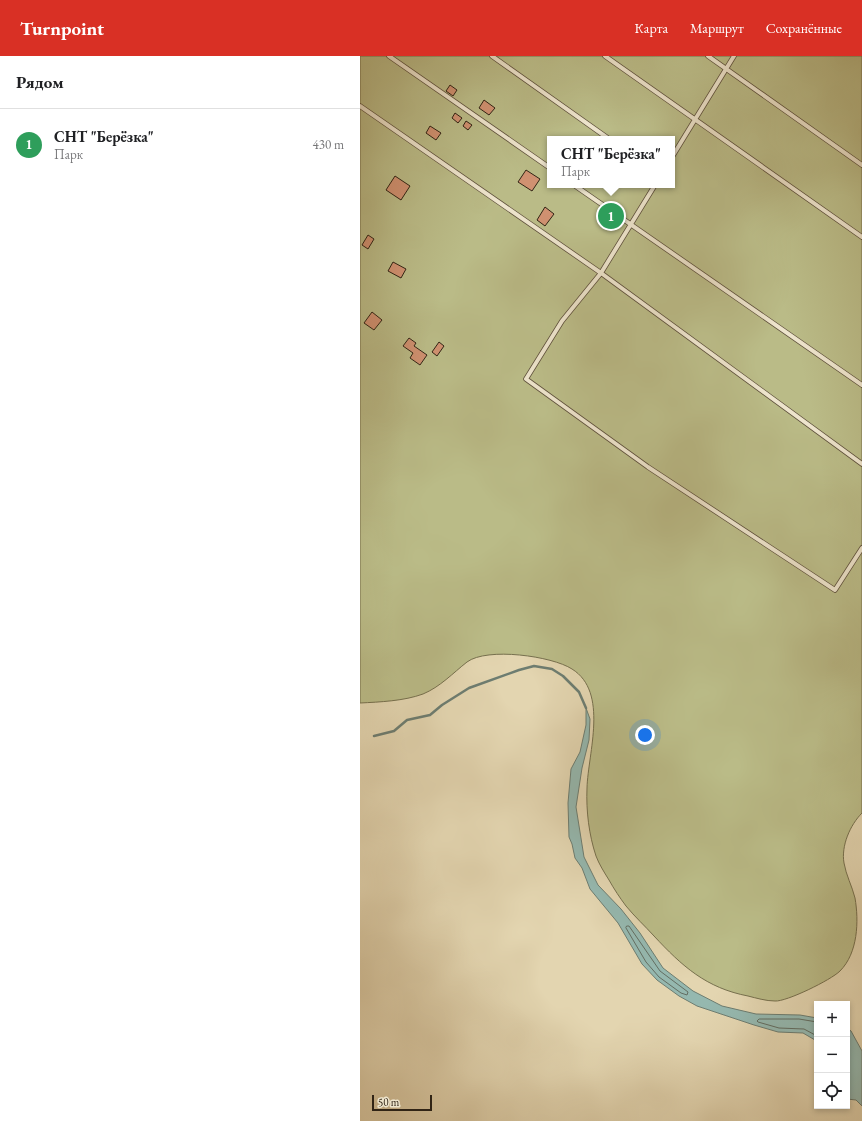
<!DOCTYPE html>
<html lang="ru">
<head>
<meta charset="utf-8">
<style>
  :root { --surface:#fff; --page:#f2f2f2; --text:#202124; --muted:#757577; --line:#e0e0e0; --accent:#d93025 }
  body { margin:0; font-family:"EB Garamond",serif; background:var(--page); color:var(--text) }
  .controls { position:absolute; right:12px; bottom:12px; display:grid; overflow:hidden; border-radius:0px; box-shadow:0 2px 6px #0003 }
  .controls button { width:36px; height:36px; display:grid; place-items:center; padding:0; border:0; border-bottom:1px solid var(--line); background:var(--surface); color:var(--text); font:20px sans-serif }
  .scale { position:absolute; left:12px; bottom:10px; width:60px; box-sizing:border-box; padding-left:4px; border:2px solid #312415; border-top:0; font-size:11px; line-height:14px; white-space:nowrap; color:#312415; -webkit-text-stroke:3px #ede4cc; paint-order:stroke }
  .you { position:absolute; left:285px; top:679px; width:14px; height:14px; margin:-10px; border:3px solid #fff; border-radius:50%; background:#1a73e8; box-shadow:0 0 0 6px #1a73e833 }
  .badge { display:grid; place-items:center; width:26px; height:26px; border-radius:50%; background:var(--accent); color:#fff; font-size:13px; font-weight:700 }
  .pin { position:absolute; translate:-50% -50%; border:2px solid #fff; box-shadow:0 1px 4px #0006 }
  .popup { position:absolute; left:187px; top:80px; width:128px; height:52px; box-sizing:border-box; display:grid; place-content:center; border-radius:0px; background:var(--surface); filter:drop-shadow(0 1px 3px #0005); font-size:13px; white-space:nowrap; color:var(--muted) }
  .popup b { font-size:15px; color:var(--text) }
  .popup::after { content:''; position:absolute; left:50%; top:100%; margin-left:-8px; border:8px solid transparent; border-top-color:var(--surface) }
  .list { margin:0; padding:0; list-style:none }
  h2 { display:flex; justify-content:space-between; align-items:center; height:52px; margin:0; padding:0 16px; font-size:17px }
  h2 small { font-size:13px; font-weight:400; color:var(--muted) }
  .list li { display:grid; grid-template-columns:26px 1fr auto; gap:12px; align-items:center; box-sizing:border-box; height:72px; padding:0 16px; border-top:1px solid var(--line) }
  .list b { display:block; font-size:15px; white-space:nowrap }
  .list p { margin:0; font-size:13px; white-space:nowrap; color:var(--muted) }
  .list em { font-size:13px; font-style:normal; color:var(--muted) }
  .icon { flex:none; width:22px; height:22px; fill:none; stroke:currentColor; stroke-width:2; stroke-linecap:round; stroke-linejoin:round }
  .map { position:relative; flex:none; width:502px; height:1065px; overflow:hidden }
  header { display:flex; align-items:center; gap:24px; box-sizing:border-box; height:56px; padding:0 20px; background:var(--accent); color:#fff }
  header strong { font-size:19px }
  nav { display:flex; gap:22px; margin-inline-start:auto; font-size:14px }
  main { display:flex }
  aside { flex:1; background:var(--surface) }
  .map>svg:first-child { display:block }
  .green { fill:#babb87; stroke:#76704e; fill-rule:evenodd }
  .water { fill:#95b8af; stroke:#6d7d71 }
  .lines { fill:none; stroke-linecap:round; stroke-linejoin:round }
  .shore { stroke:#636e62; stroke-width:1 }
  .stream { stroke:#6d7d71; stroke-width:2.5 }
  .building { fill:#d09171; stroke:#312415 }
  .service-casing { stroke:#5e503c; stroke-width:5.5 }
  .service { stroke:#ede4cc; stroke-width:4 }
</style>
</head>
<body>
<header>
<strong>Turnpoint</strong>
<nav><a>Карта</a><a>Маршрут</a><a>Сохранённые</a></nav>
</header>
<main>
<aside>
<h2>Рядом<small></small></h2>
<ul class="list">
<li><span class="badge" style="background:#2e9e5b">1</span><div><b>СНТ &quot;Берёзка&quot;</b><p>Парк</p></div><em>430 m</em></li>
</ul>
</aside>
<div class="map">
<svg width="502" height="1065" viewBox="0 0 502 1065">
  <rect width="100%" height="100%" fill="#e3d5b0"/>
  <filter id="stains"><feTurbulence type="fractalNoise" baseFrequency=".005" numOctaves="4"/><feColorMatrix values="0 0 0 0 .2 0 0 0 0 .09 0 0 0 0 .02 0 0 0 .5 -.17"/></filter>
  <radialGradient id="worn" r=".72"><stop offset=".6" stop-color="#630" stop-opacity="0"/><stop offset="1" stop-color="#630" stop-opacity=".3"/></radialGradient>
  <!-- green -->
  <path class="green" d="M0,0h502v757c-12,12 -21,33 -18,50 2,12 8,23 11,35 4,23 3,55 -15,73 -9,9 -54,31 -65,30 -9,0 -19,-3 -27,-5 -42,-8 -66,-30 -94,-60 -9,-10 -19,-19 -28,-30 -6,-8 -12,-17 -17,-26 -5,-8 -10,-16 -13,-24 -7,-21 -10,-45 -9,-68 1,-35 22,-96 -15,-119 -20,-13 -85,-22 -105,-7 -14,11 -27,25 -44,32 -19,7 -43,8 -63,9zM190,83h122v46h-122z"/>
  <!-- water -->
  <path class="water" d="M226,652l4,11 -1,21 -7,28 -6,39 8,50 14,28 23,24 19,24 23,35 30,23 29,15 34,8 44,1 17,3v22h-2l-12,-7 -25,-1 -24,-7 -57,-19 -18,-10 -22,-16 -15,-16 -24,-41 -28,-34 -8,-21 -7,-10 -3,-14 -3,-7 -1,-34 3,-34 9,-17 6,-27z
    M487,972l4,3 11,20v55l-6,-6 -9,-1z"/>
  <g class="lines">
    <!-- shore -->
    <path class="shore" d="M267,870h2l31,45 28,21 -1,3 -6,-2 -22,-16 -13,-15 -20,-34z
      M457,966l-18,-3h-40l-2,2 1,1 21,6 25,1 13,7"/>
    <!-- stream -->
    <path class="stream" d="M14,680l20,-5 13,-11 23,-5 12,-10 27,-17 50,-18 15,-4 18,3 11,7 16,16 7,16"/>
  </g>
  <!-- building -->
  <path class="building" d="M90,29l7,5 -4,6 -7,-5z
    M124,44l11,8 -6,7 -10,-7z
    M95,57l7,5 -4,5 -6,-5z
    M106,65l6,4 -4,5 -5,-4z
    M70,70l11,7 -5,7 -10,-7z
    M166,114l14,9 -8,12 -14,-9z
    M35,120l15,10 -9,14 -15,-10z
    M185,151l9,7 -9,12 -8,-6z
    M8,179l6,4 -6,10 -6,-4z
    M33,206l13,7 -5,9 -13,-7z
    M12,256l10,8 -8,10 -10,-7z
    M49,282l7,5 -2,3 13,9 -7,10 -10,-7 3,-5 -10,-7z
    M79,286l5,4 -7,10 -5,-4z"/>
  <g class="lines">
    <defs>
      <path id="service" d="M29,0l161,112
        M132,0l117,83
        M245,0l257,181
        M348,0l154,109
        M0,50l241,167 261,191
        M312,101l62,-101
        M214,129l288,200
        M295,129l-54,88 -39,48 -36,58 122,88 187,123 27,-42"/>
    </defs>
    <!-- service casing -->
    <use href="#service" class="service-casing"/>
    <!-- service -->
    <use href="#service" class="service"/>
  </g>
  <rect width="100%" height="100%" filter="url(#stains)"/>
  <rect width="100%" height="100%" fill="url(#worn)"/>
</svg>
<div class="controls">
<button>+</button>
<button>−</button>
<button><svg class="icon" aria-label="locate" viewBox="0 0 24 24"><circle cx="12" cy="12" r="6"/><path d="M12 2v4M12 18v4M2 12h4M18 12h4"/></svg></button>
</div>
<div class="scale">50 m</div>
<div class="you"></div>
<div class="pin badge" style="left:251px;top:160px;background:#2e9e5b">1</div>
<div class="popup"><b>СНТ &quot;Берёзка&quot;</b>Парк</div>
</div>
</main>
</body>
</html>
